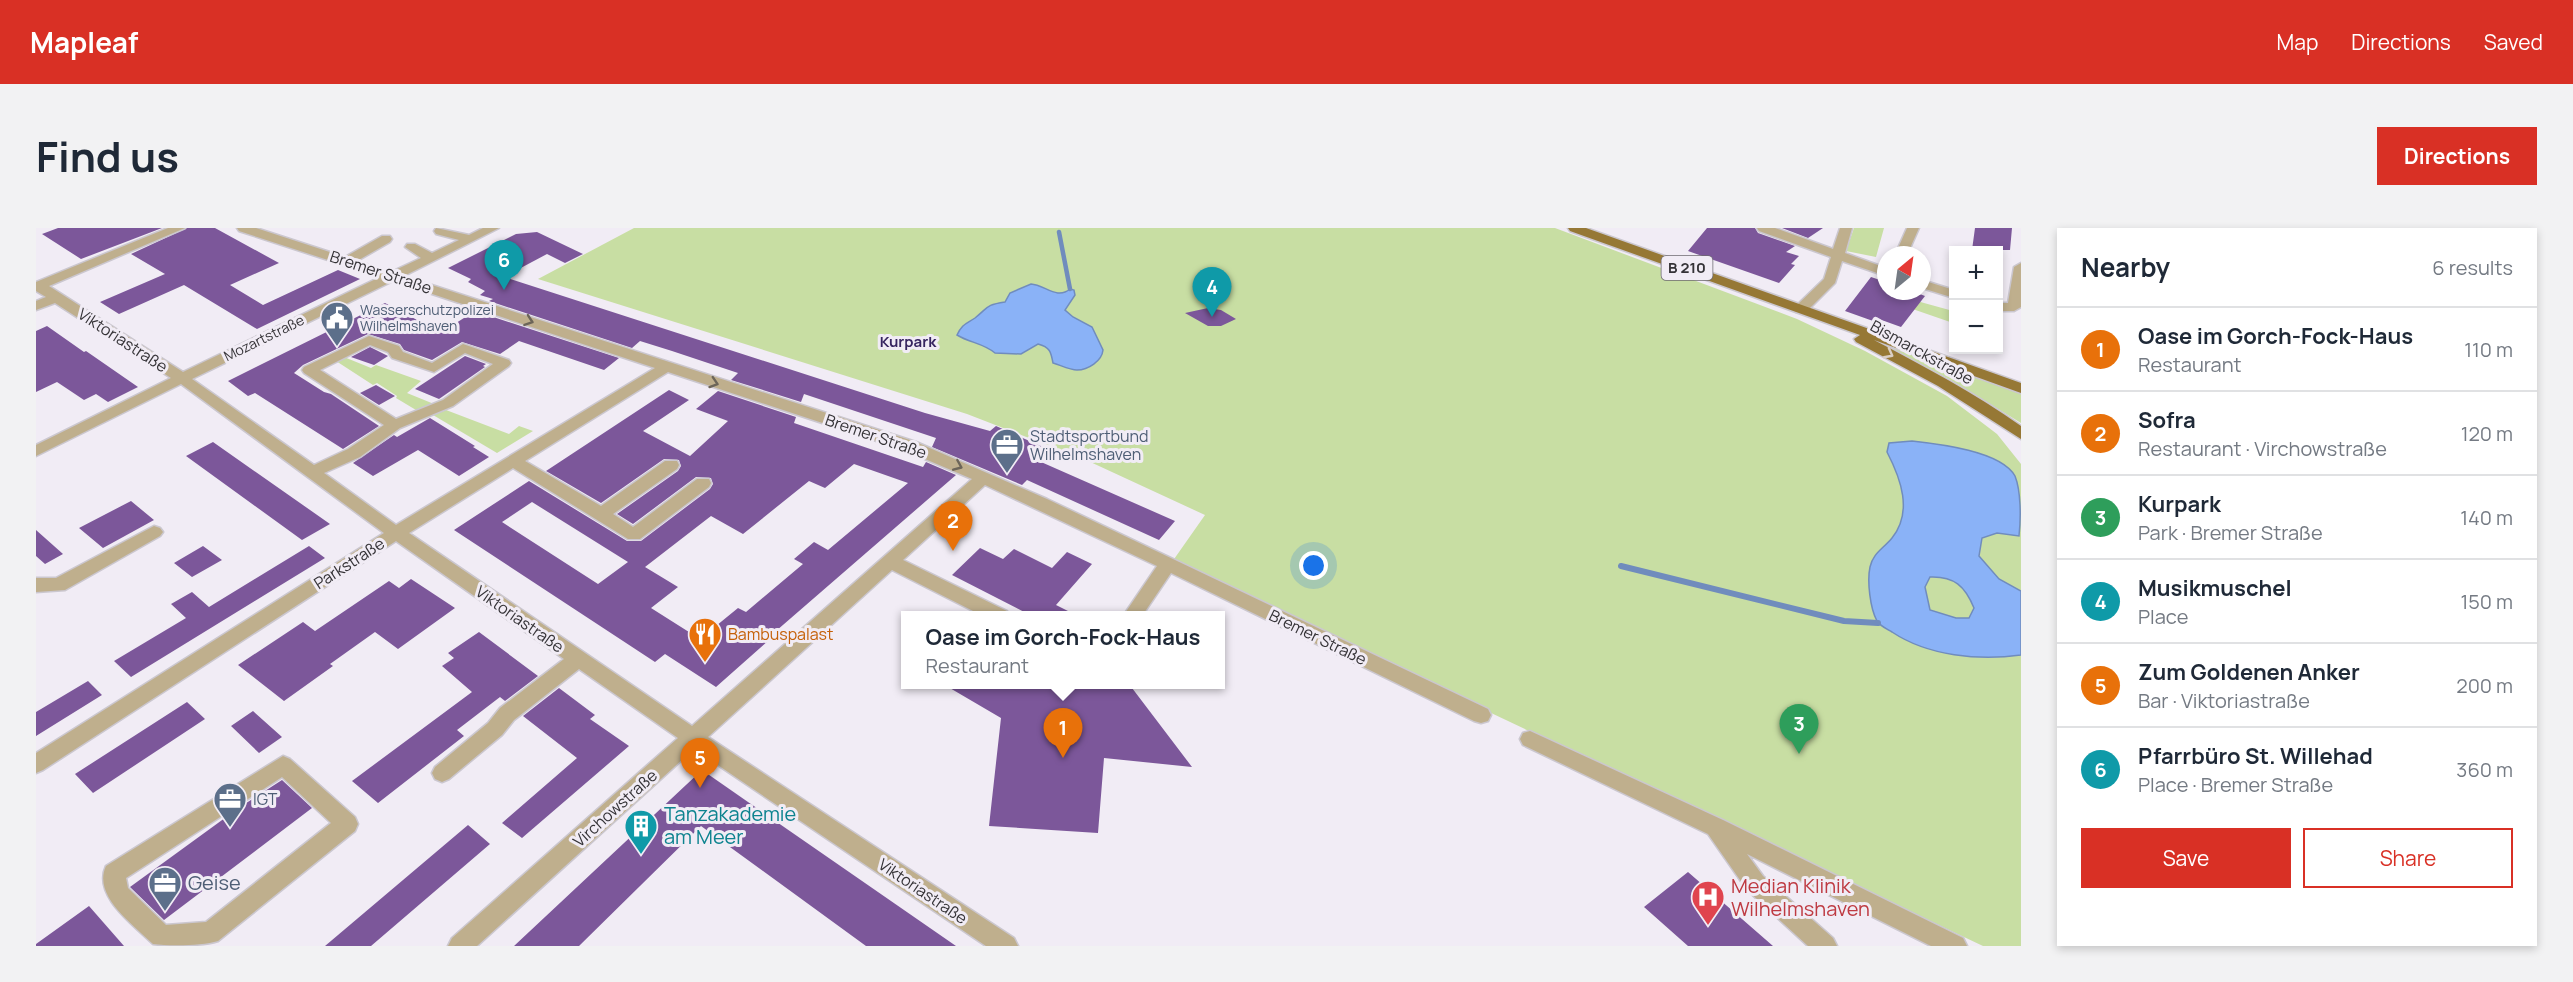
<!DOCTYPE html>
<html lang="en">
<head>
<meta charset="utf-8">
<style>
  :root { --surface:#fff; --page:#f2f2f3; --text:#1f2937; --muted:#747a83; --line:#e0e1e3; --accent:#d93025 }
  body { margin:0; font-family:Manrope,sans-serif; background:var(--page); color:var(--text) }
  .controls { position:absolute; right:18px; top:18px; display:grid; overflow:hidden; border-radius:0px; box-shadow:0 3px 9px #0003 }
  .controls button { width:54px; height:54px; display:grid; place-items:center; padding:0; border:0; border-bottom:2px solid var(--line); background:var(--surface); color:var(--text); font:30px sans-serif }
  .compass { position:absolute; left:1841px; top:18px; width:54px; height:54px; border-radius:50%; background:var(--surface); box-shadow:0 3px 9px #0003; rotate:29deg }
  .you { position:absolute; left:1278px; top:338px; width:21px; height:21px; margin:-15px; border:4px solid #fff; border-radius:50%; background:#1a73e8; box-shadow:0 0 0 9px #1a73e833 }
  .badge { display:grid; place-items:center; width:39px; height:39px; border-radius:50%; background:var(--accent); color:#fff; font-size:20px; font-weight:700 }
  .pin { position:absolute; translate:-50% -50px; filter:drop-shadow(0 2px 3px #0008) }
  .pin::after { content:''; position:absolute; top:32px; width:21px; height:18px; background:inherit; clip-path:polygon(0 0,100% 0,50% 100%) }
  .popup { position:absolute; left:865px; top:383px; width:324px; height:78px; box-sizing:border-box; display:grid; place-content:center; border-radius:0px; background:var(--surface); filter:drop-shadow(0 2px 4px #0005); font-size:20px; white-space:nowrap; color:var(--muted) }
  .popup b { font-size:22px; color:var(--text) }
  .popup::after { content:''; position:absolute; left:50%; top:100%; margin-left:-12px; border:12px solid transparent; border-top-color:var(--surface) }
  .list { margin:0; padding:0; list-style:none }
  h2 { display:flex; justify-content:space-between; align-items:center; height:78px; margin:0; padding:0 24px; font-size:26px }
  h2 small { font-size:20px; font-weight:400; color:var(--muted) }
  .list li { display:grid; grid-template-columns:39px 1fr auto; gap:18px; align-items:center; box-sizing:border-box; height:84px; padding:0 24px; border-top:2px solid var(--line) }
  .list b { display:block; font-size:22px; white-space:nowrap }
  .list p { margin:0; font-size:20px; white-space:nowrap; color:var(--muted) }
  .list em { font-size:20px; font-style:normal; color:var(--muted) }
  .actions { display:flex; gap:12px; padding:18px 24px }
  .actions a { flex:1; padding:14px 0; border:2px solid var(--accent); border-radius:0px; text-align:center; font-size:21px; color:var(--accent) }
  .actions .main { background:var(--accent); color:#fff }
  .map { position:relative; flex:none; width:1985px; height:718px; overflow:hidden; border-radius:0px }
  header { display:flex; align-items:center; gap:36px; box-sizing:border-box; height:84px; padding:0 30px; background:var(--accent); color:#fff }
  header strong { font-size:28px }
  nav { display:flex; gap:33px; margin-inline-start:auto; font-size:21px }
  .intro { display:flex; align-items:center; justify-content:space-between; box-sizing:border-box; height:144px; padding:0 36px }
  h1 { margin:0; font-size:42px }
  .button { padding:15px 27px; border-radius:0px; background:var(--accent); color:#fff; font-size:21px; font-weight:700 }
  main { display:flex; gap:36px; padding:0 36px }
  aside { flex:1; background:var(--surface); border-radius:0px; box-shadow:0 3px 9px #0003 }
  .map>svg:first-child { display:block }
  .green { fill:#c8dea3 }
  .water { fill:#8ab2f7; stroke:#708cbd; stroke-width:1.5; fill-rule:evenodd }
  .lines { fill:none; stroke-linecap:round; stroke-linejoin:round }
  .stream-far1 { stroke:#708cbd; stroke-width:4.5 }
  .stream { stroke:#708cbd; stroke-width:6 }
  .building { fill:#7c579a; fill-rule:evenodd }
  .minor-casing { stroke:#cbc7cf; stroke-width:3 }
  .major-casing { stroke:#cbc7cf; stroke-width:3 }
  .minor { fill:#bfaf8d; fill-rule:evenodd }
  .major { fill:#967835; fill-rule:evenodd }
  .oneway { stroke:#6c6559 }
  .oneway2 { stroke:#dacfc5 }
  .labels { text-anchor:middle; stroke-width:6; stroke-linejoin:round; paint-order:stroke }
  .far-service-label { font-size:14px; fill:#4e5e75; stroke:#f1ecf5; text-anchor:start }
  .far-street-label { font-size:14px; fill:#353337; stroke:#f1ecf5 }
  .shield { fill:#f1ecf5; stroke:#6d6a70; stroke-width:1.5 }
  .shield-label { font-size:15px; font-weight:bold; fill:#353337 }
  .far-neighbourhood-label { font-size:15px; font-weight:bold; fill:#372560; stroke:#f1ecf5 }
  .street-label { font-size:16px; fill:#353337; stroke:#f1ecf5 }
  .service-label { font-size:16px; fill:#4e5e75; stroke:#f1ecf5; text-anchor:start }
  .food-label { font-size:16px; fill:#c56008; stroke:#f1ecf5; text-anchor:start }
  .near-culture-label { font-size:20px; fill:#0d838f; stroke:#f1ecf5; text-anchor:start }
  .near-service-label { font-size:20px; fill:#4e5e75; stroke:#f1ecf5; text-anchor:start }
  .near-health-label { font-size:20px; fill:#be3a42; stroke:#f1ecf5; text-anchor:start }
</style>
</head>
<body>
<header>
<strong>Mapleaf</strong>
<nav><a>Map</a><a>Directions</a><a>Saved</a></nav>
</header>
<div class="intro"><h1>Find us</h1><a class="button">Directions</a></div>
<main>
<div class="map">
<svg width="1985" height="718" viewBox="0 0 1985 718">
  <rect width="100%" height="100%" fill="#f1ecf5"/>
  <!-- green -->
  <path class="green" d="M598,0h921l242,91 68,32 82,45 50,38 24,30v482h-38l-811,-384 33,-47 -119,-55 -119,-46 -429,-135z
    M1818,0h30l-8,29 -30,-6z
    M1870,70l47,13v12l-52,-18z
    M1831,108l154,58v29l-72,-44z
    M308,129l27,11 5,-3 45,16 -14,12 27,11 -18,6 -20,-12 1,-2 -20,-13 -4,2 -37,-24z
    M410,182l63,24 10,-8 14,5 -36,22 -64,-38z"/>
  <!-- water -->
  <path class="water" d="M995,56c14,1 26,16 39,5l4,1 1,5 -10,15 8,7 19,10 11,23c-1,11 -15,20 -26,20 -7,0 -17,-5 -24,-7 -2,-11 -3,-16 -15,-19l-17,10 -26,-1c-12,-10 -25,-10 -38,-18 5,-11 9,-11 18,-17 14,-11 10,-13 30,-16l5,-9z
    M1876,213c27,3 89,10 103,35 6,15 6,42 4,60l-22,-3 -15,5 -3,18 20,23 22,12v64c-42,6 -93,1 -129,-23 -5,-3 -12,-6 -15,-11 -7,-13 -10,-40 -7,-54 3,-14 13,-18 22,-29 21,-26 9,-59 -5,-86l2,-9zM1894,349c24,-1 35,9 44,31l-5,10h-13l-26,-8 -5,-23z"/>
  <g class="lines">
    <!-- stream-far1 -->
    <path class="stream-far1" d="M1023,4l11,57"/>
    <!-- stream -->
    <path class="stream" d="M1585,338l223,55 34,2"/>
  </g>
  <!-- building -->
  <path class="building" d="M22,0h104l-81,31 -39,-25z
    M151,0h28l64,35 -49,22 33,20 75,-35 22,9 -103,50 -73,-44 -65,29 -19,-12 65,-28 -34,-20z
    M1671,0h48l3,5 37,13 -9,6 13,4 -8,8 4,1 -16,18 -91,-32z
    M1746,0h41l-15,10z
    M1939,0h37l-2,22h-38z
    M501,4l46,22 -18,9 -18,-9 -43,23 421,136 65,18 6,-5 47,21 -11,11 143,63 -16,19 -132,-60 -5,5 -90,-38 4,-9 -132,-44 -3,8 -70,-22 7,-7 -66,-22 -32,-10 -8,7 -143,-47 4,-2 -13,-4 5,-4 -17,-9 3,-3 -23,-11 68,-34z
    M1835,49l15,5v9h26l13,5 -24,31 -25,-9 -3,3 -28,-10z
    M349,75l34,18 26,9 30,-19 144,47 -15,12 -85,-29 -19,13 -38,-12 -30,18 -28,-10 -4,-6 -32,-10 -65,31 -9,8 30,19 7,2 48,32 -36,23 -88,-56 -7,3 -20,-15z
    M1172,80l13,2 15,9 -15,7h-13l-23,-13z
    M11,98l37,26 2,-1 52,36 -30,15 -12,-8 -12,6 -27,-18 -21,10v-61z
    M334,119l18,9 -14,9 -23,-8z
    M429,128l21,8 -3,2 2,1 -46,32 -24,-10z
    M340,157l19,11 -16,9 -19,-12z
    M633,162l20,10 -46,31 47,25 38,-35 -32,-12 22,-18 78,26 -2,6 129,44 3,-5 30,13 -180,156 2,1 -62,55 -51,-33 -10,8 -201,-132 75,-49 98,60h14l69,-52 3,-5 -2,-6 -15,-1 -63,47 -16,-10 61,-43 3,-5 -2,-6 -15,-1 -63,44 -55,-32zM818,236l54,19 -80,67 -14,-8 -20,17 9,5 -57,48 -8,-4 -38,31 -49,-31 27,-21 -33,-20 66,-51 32,18 66,-53 16,7zM496,274l96,60 -30,22 -96,-62z
    M394,190l45,28 -2,1 16,10 -30,19 -41,-26 -45,26 -20,-13 41,-28 3,2z
    M177,214l117,82 -28,16 -116,-84z
    M95,273l23,19 -51,28 -24,-20z
    M0,302l27,24 -18,10 -9,-8z
    M167,318l19,14 -30,17 -18,-14z
    M273,318l16,12 -194,119 -17,-16 72,-43 -15,-14 21,-12 17,15z
    M944,320l23,11 11,-10 38,19 15,-16 25,12 -36,41 20,10h-46l-78,-40z
    M375,351l44,29 -57,41 -23,-17 -45,32 3,2 -49,35 -46,-36 65,-43 12,9 74,-50 10,7z
    M443,404l59,44 -33,25 -5,-4 -43,33 7,6 -86,67 -26,-22 120,-89 -30,-26 12,-8 -6,-5z
    M52,453l14,14 -66,41v-24z
    M907,456h186l63,83 -88,-9 -6,75 -109,-7 12,-108z
    M523,460l36,27 -5,4 39,27 -107,92 -20,-15 75,-65 -54,-42z
    M151,474l18,17 -112,74 -18,-19z
    M217,483l29,26 -23,16 -28,-27z
    M666,542l46,32 208,144h-90l-165,-120 -122,120h-65z
    M246,552l30,28 -148,112 -34,-33 110,-80z
    M432,597l22,19 -119,102h-46z
    M1652,644l85,74h-85l-44,-39z
    M53,678l35,40h-88v-2z"/>
  <g class="lines">
    <defs>
      <path id="minor" d="M132,0h17l-136,58 134,86 197,-95 -141,-46 -2,-3h19l89,29 37,-21h8l2,3 -2,3 -33,19 34,11 30,-14 -16,-11 2,-3h8l17,9 27,-13 -23,-6 -2,-3 2,-3 33,7 14,-7h16l-95,48 512,166 131,57 441,210 3,6 -3,6 -7,2 -7,-2 -303,-148 -29,43h-19l34,-50 -172,-81 -82,75 104,51 2,5h-26l-91,-46 -184,167 306,201 4,8h-32l-292,-197 -217,197h-29l4,-8 226,-200 -99,-69 -65,51 -12,15 -53,44 -7,3 -7,-3 -3,-6 3,-6 53,-44 12,-15 64,-49 -168,-118 -353,229 -7,3v-20l348,-220 -203,-149 -145,72v-11l135,-67 -116,-75 -19,7v-9l10,-4 -10,-6v-9zM357,53l262,87 -259,157 -72,-52 36,-16 40,-29 53,-22 56,-40 2,-3 -2,-3 -46,-16 -31,19 -29,-11 -4,-6 -30,-10 -65,31 -2,3 2,3 80,52 -36,24 -34,16 -122,-86zM334,117l18,7 4,6 42,14 31,-19 28,11 -50,36 -47,19 -76,-49zM632,144l236,78 68,29 -280,247 -283,-193 104,-65 115,71h12l69,-52 2,-4 -2,-4h-12l-64,48 -20,-13 64,-45 2,-4 -2,-4h-12l-64,45 -76,-45z
        M1721,0h18l58,21 7,-21h12l-7,25 41,15v8l-44,-15 -7,22 -29,29h-10l-2,-3 2,-3 28,-27 7,-22 -72,-26z
        M1871,0h12l-12,27h-12z
        M1985,35v44l-7,4h-16v-8h10l6,-36z
        M1886,52l32,10v8l-32,-10z
        M118,298l6,2 3,4 -3,4 -95,54 -29,2v-14h20z
        M1494,503l193,89 240,118 4,8h-36l-184,-92 16,22 70,62 4,8h-29l-61,-56 -39,-56 -185,-89 -3,-6 3,-6z
        M247,528l7,3 65,58 3,7 -3,7 -137,110c-16,5 -49,5 -65,3 -19,-19 -61,-48 -47,-78zM246,549l49,46 -125,99 -40,3 -38,-37 -2,-10z"/>
      <path id="major" d="M1532,0h18l435,155v10l-147,-53c51,27 101,53 147,86v13l-83,-53 -82,-44 -2,-3 6,-4 -290,-104z"/>
    </defs>
    <!-- minor casing -->
    <use href="#minor" class="minor-casing"/>
    <!-- major casing -->
    <use href="#major" class="major-casing"/>
    <!-- minor -->
    <use href="#minor" class="minor"/>
    <!-- major -->
    <use href="#major" class="major"/>
  </g>
  <!-- one-way arrows -->
  <defs><path id="oneway-chevron" d="M-2-3.5L2.5 0L-2 3.5" fill="none" stroke-width="1.6" stroke-linecap="round" stroke-linejoin="round" transform="scale(1.5)"/></defs>
  <g class="oneway">
    <use href="#oneway-chevron" transform="translate(493 93) rotate(19)"/>
    <use href="#oneway-chevron" transform="translate(678 155) rotate(18)"/>
    <use href="#oneway-chevron" transform="translate(922 238) rotate(23)"/>
  </g>
  <use class="oneway2" href="#oneway-chevron" transform="translate(1853 126) rotate(28)"/>
  <!-- icons -->
  <defs>
    <symbol id="civic-pin" viewBox="-11 -11 22 30"><path d="M0 17L-7.5 6A9.5 9.5 0 1 1 7.5 6Z" fill="#5c6f8a" stroke="#f1ecf5"/><path d="M-.6-6.5H3V-4.5H.6V-3L4-1V1h2V6H-6V1h2V-1L-.6-3ZM-1.2 2.5V6h2.4V2.5Z" fill="#fff"/></symbol>
    <symbol id="office-pin" viewBox="-11 -11 22 30"><path d="M0 17L-7.5 6A9.5 9.5 0 1 1 7.5 6Z" fill="#5c6f8a" stroke="#f1ecf5"/><path d="M-6-3h4V-5.5h4V-3h4V5H-6ZM-1-4.5V-3h2v-1.5ZM-6 0V1H6V0Z" fill="#fff"/></symbol>
    <symbol id="restaurant-pin" viewBox="-11 -11 22 30"><path d="M0 17L-7.5 6A9.5 9.5 0 1 1 7.5 6Z" fill="#e8710a" stroke="#f1ecf5"/><path d="M-5-6h1v4h1v-4h1v4h1v-4h1v5L-1.5 .5V6h-2V.5L-5-1ZM5-6V6H3V1.5H1.5Q1.5-4 5-6Z" fill="#fff"/></symbol>
    <symbol id="building-pin" viewBox="-11 -11 22 30"><path d="M0 17L-7.5 6A9.5 9.5 0 1 1 7.5 6Z" fill="#0f9aa8" stroke="#f1ecf5"/><path d="M-4-6H4V6H1V3H-1V6H-4ZM-2.5-4.3h1.7v1.8h-1.7ZM.8-4.3h1.7v1.8H.8ZM-2.5-1h1.7V.8h-1.7ZM.8-1h1.7V.8H.8Z" fill="#fff"/></symbol>
    <symbol id="hospital-pin" viewBox="-11 -11 22 30"><path d="M0 17L-7.5 6A9.5 9.5 0 1 1 7.5 6Z" fill="#e0444e" stroke="#f1ecf5"/><path d="M-5-5h3v3.5h4V-5h3V5h-3V1.5h-4V5h-3Z" fill="#fff"/></symbol>
  </defs>
  <g fill-rule="evenodd">
    <use href="#civic-pin" x="282" y="71" width="38" height="52"/>
    <use href="#office-pin" x="952" y="198" width="38" height="52"/>
    <use href="#restaurant-pin" x="650" y="387" width="38" height="52"/>
    <use href="#office-pin" x="175" y="552" width="38" height="52"/>
    <use href="#building-pin" x="586" y="579" width="38" height="52"/>
    <use href="#office-pin" x="110" y="636" width="38" height="52"/>
    <use href="#hospital-pin" x="1653" y="650" width="38" height="52"/>
  </g>
  <g class="labels">
    <!-- far-service labels -->
    <g class="far-service-label">
      <text x="324" y="87">Wasserschutzpolizei<tspan x="324" dy="16">Wilhelmshaven</tspan></text>
    </g>
    <!-- far-street labels -->
    <g class="far-street-label">
      <text transform="translate(228 110) rotate(-26)" y="5">Mozartstraße</text>
    </g>
    <!-- shield labels -->
    <rect class="shield" x="1625.5" y="28" width="51" height="24" rx="4.5"/>
    <g class="shield-label">
      <text x="1651" y="45">B 210</text>
    </g>
    <!-- far-neighbourhood labels -->
    <g class="far-neighbourhood-label">
      <text x="872" y="119">Kurpark</text>
    </g>
    <!-- street labels -->
    <g class="street-label">
      <text transform="translate(345 44) rotate(18)" y="6">Bremer Straße</text>
      <text transform="translate(87 112) rotate(33)" y="6">Viktoriastraße</text>
      <text transform="translate(1886 124) rotate(29)" y="6">Bismarckstraße</text>
      <text transform="translate(840 208) rotate(19)" y="6">Bremer Straße</text>
      <text transform="translate(313 335) rotate(-33)" y="6">Parkstraße</text>
      <text transform="translate(484 391) rotate(35)" y="6">Viktoriastraße</text>
      <text transform="translate(1282 409) rotate(26)" y="6">Bremer Straße</text>
      <text transform="translate(579 580) rotate(-42)" y="6">Virchowstraße</text>
      <text transform="translate(887 663) rotate(34)" y="6">Viktoriastraße</text>
    </g>
    <!-- service labels -->
    <g class="service-label">
      <text x="994" y="214">Stadtsportbund<tspan x="994" dy="18">Wilhelmshaven</tspan></text>
      <text x="217" y="577">IGT</text>
    </g>
    <!-- food labels -->
    <g class="food-label">
      <text x="692" y="412">Bambuspalast</text>
    </g>
    <!-- near-culture labels -->
    <g class="near-culture-label">
      <text x="628" y="593">Tanzakademie<tspan x="628" dy="23">am Meer</tspan></text>
    </g>
    <!-- near-service labels -->
    <g class="near-service-label">
      <text x="152" y="662">Geise</text>
    </g>
    <!-- near-health labels -->
    <g class="near-health-label">
      <text x="1695" y="665">Median Klinik<tspan x="1695" dy="23">Wilhelmshaven</tspan></text>
    </g>
  </g>
</svg>
<div class="controls">
<button>+</button>
<button>−</button>
</div>
<svg class="compass" viewBox="-18 -18 36 36"><path d="M0-13l5 13h-10z" fill="#e53935"/><path d="M0 13l5-13h-10z" fill="#747a83"/></svg>
<div class="you"></div>
<div class="pin badge" style="left:1027px;top:530px;background:#e8710a">1</div>
<div class="popup"><b>Oase im Gorch-Fock-Haus</b>Restaurant</div>
<div class="pin badge" style="left:917px;top:323px;background:#e8710a">2</div>
<div class="pin badge" style="left:1763px;top:526px;background:#2e9e5b">3</div>
<div class="pin badge" style="left:1176px;top:89px;background:#0f9aa8">4</div>
<div class="pin badge" style="left:664px;top:560px;background:#e8710a">5</div>
<div class="pin badge" style="left:468px;top:62px;background:#0f9aa8">6</div>
</div>
<aside>
<h2>Nearby<small>6 results</small></h2>
<ul class="list">
<li><span class="badge" style="background:#e8710a">1</span><div><b>Oase im Gorch-Fock-Haus</b><p>Restaurant</p></div><em>110 m</em></li>
<li><span class="badge" style="background:#e8710a">2</span><div><b>Sofra</b><p>Restaurant · Virchowstraße</p></div><em>120 m</em></li>
<li><span class="badge" style="background:#2e9e5b">3</span><div><b>Kurpark</b><p>Park · Bremer Straße</p></div><em>140 m</em></li>
<li><span class="badge" style="background:#0f9aa8">4</span><div><b>Musikmuschel</b><p>Place</p></div><em>150 m</em></li>
<li><span class="badge" style="background:#e8710a">5</span><div><b>Zum Goldenen Anker</b><p>Bar · Viktoriastraße</p></div><em>200 m</em></li>
<li><span class="badge" style="background:#0f9aa8">6</span><div><b>Pfarrbüro St. Willehad</b><p>Place · Bremer Straße</p></div><em>360 m</em></li>
</ul>
<div class="actions"><a class="main">Save</a><a>Share</a></div>
</aside>
</main>
</body>
</html>
